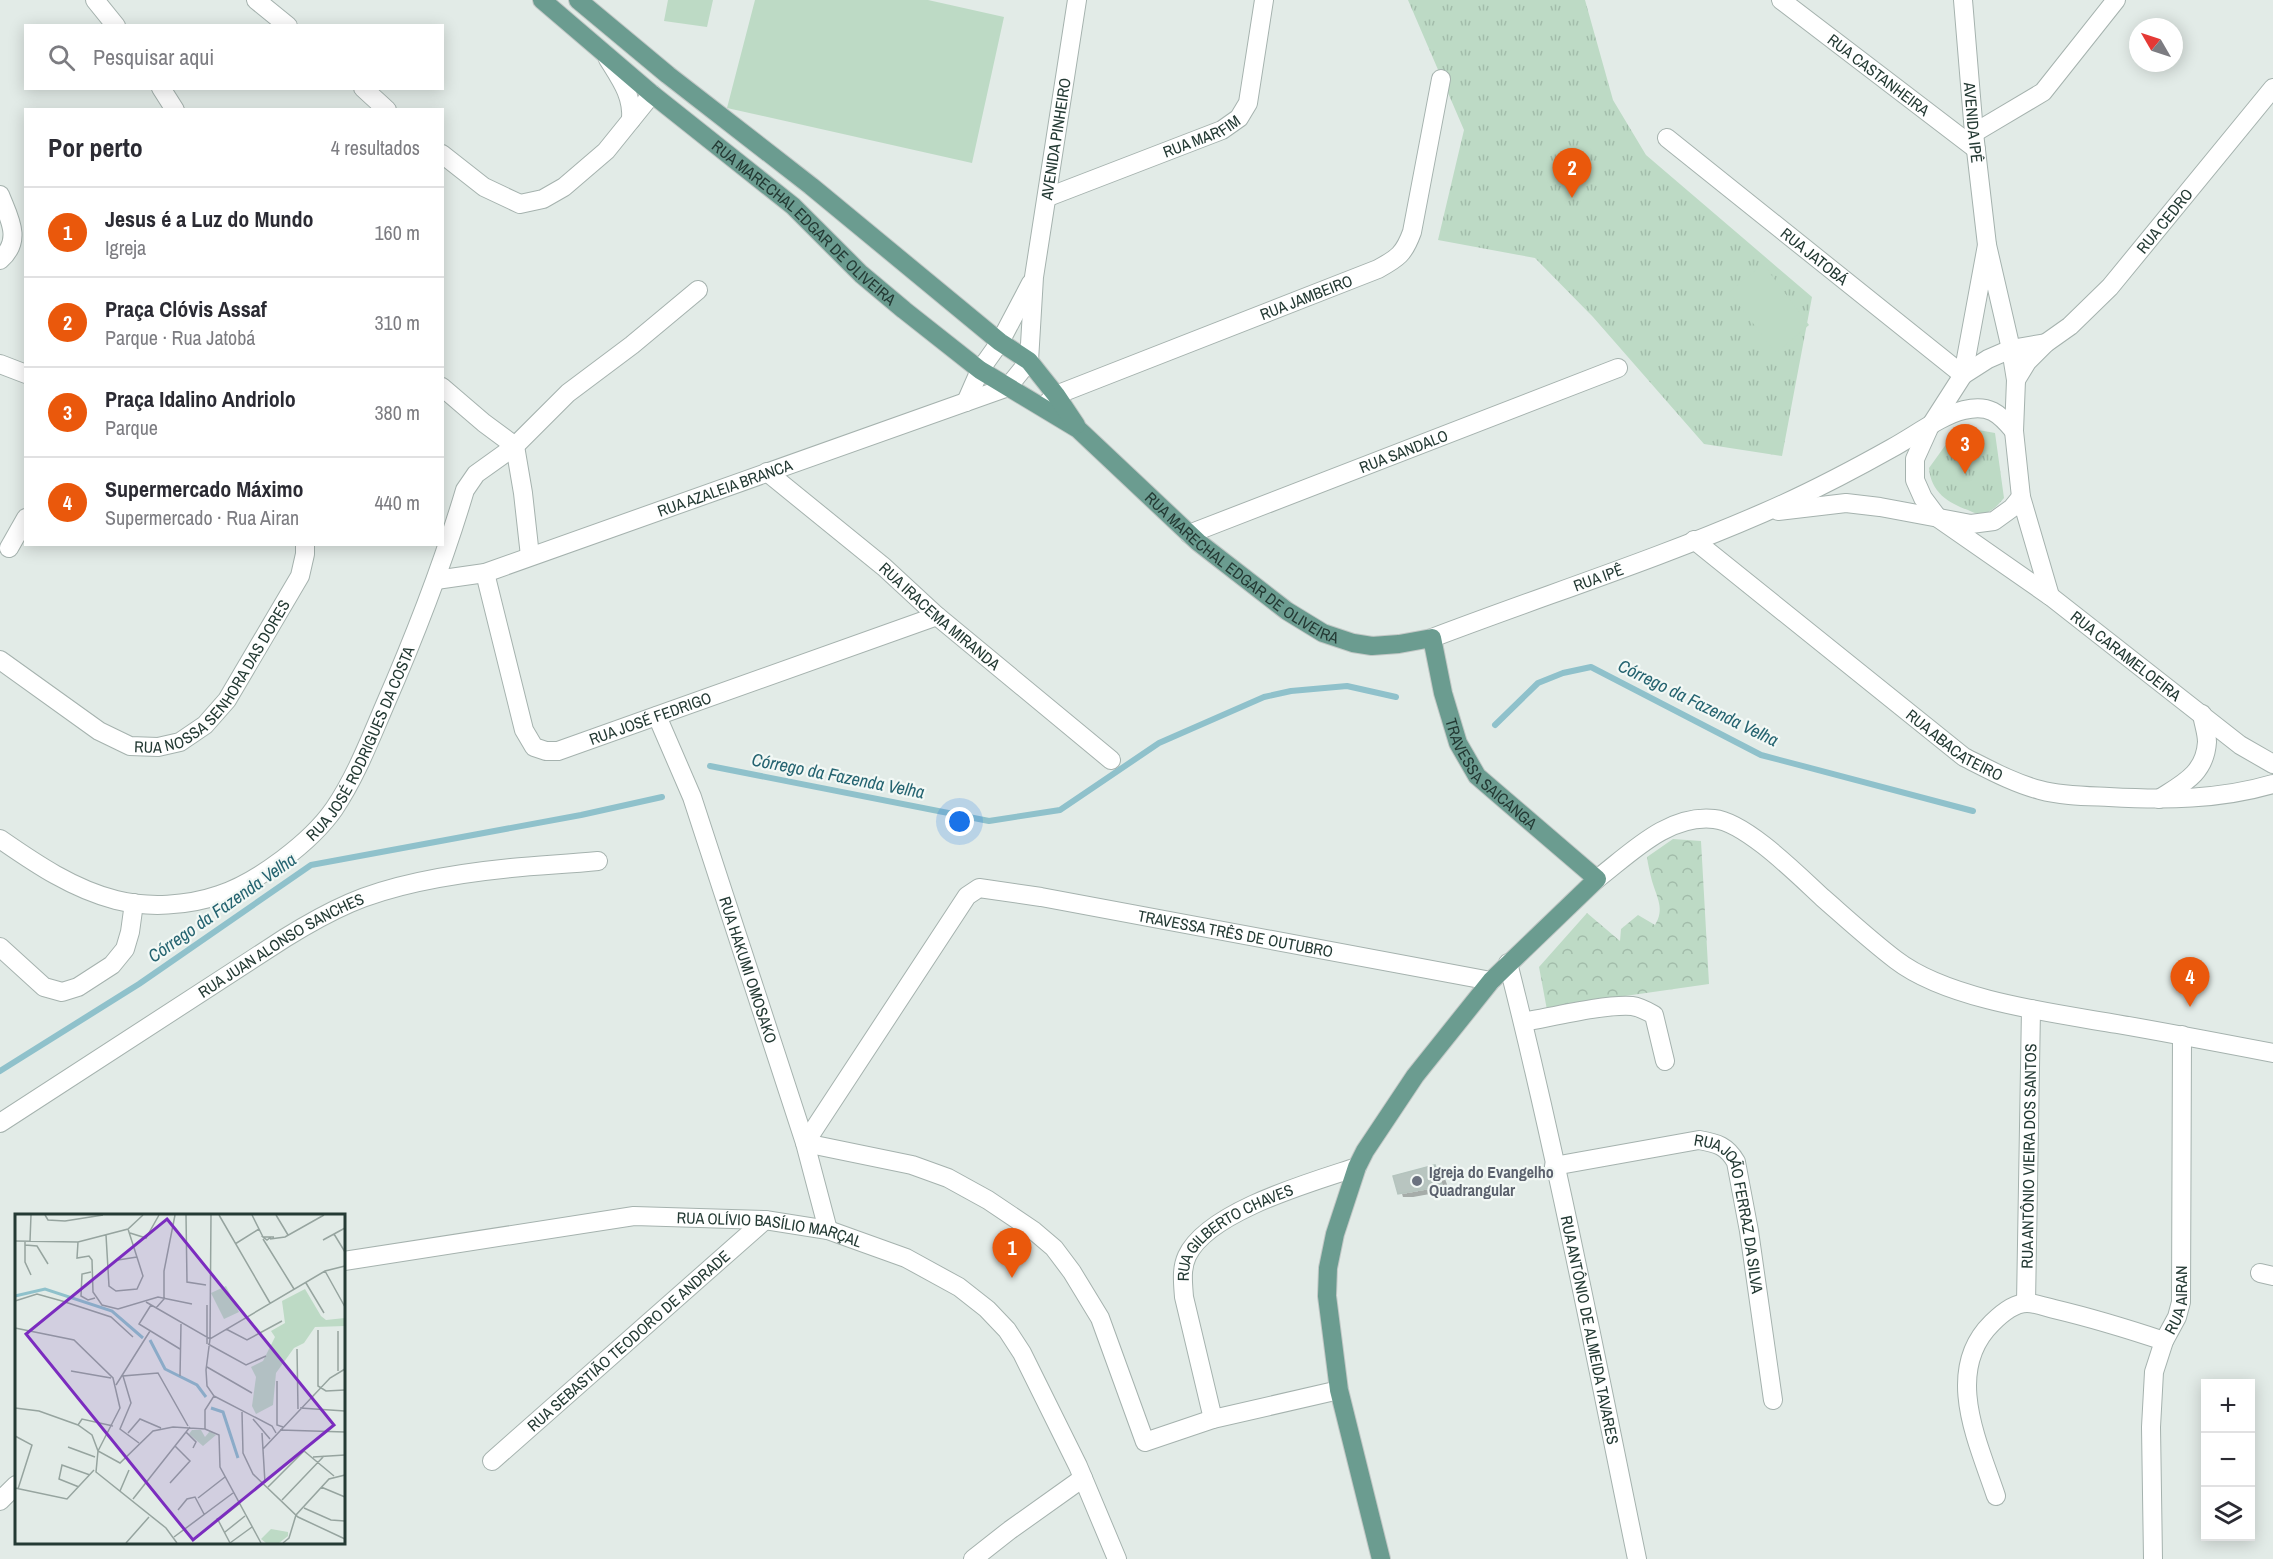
<!DOCTYPE html>
<html lang="pt">
<head>
<meta charset="utf-8">
<style>
  :root { --surface:#fff; --page:#f7f7f7; --text:#2b2b33; --muted:#7c7c81; --line:#e1e1e2; --accent:#ea580c }
  body { margin:0; font-family:"Archivo Narrow",sans-serif; background:var(--page); color:var(--text) }
  .controls { position:absolute; right:18px; bottom:18px; display:grid; overflow:hidden; border-radius:0px; box-shadow:0 3px 15px #0003 }
  .controls button { width:54px; height:54px; display:grid; place-items:center; padding:0; border:0; border-bottom:2px solid var(--line); background:var(--surface); color:var(--text); font:30px sans-serif }
  .compass { position:absolute; left:2129px; top:18px; width:54px; height:54px; border-radius:50%; background:var(--surface); box-shadow:0 3px 15px #0003; rotate:309deg }
  .you { position:absolute; left:960px; top:822px; width:21px; height:21px; margin:-15px; border:4px solid #fff; border-radius:50%; background:#1a73e8; box-shadow:0 0 0 9px #1a73e833 }
  .badge { display:grid; place-items:center; width:39px; height:39px; border-radius:50%; background:var(--accent); color:#fff; font-size:20px; font-weight:700 }
  .pin { position:absolute; translate:-50% -50px; filter:drop-shadow(0 2px 3px #0008) }
  .pin::after { content:''; position:absolute; top:32px; width:21px; height:18px; background:inherit; clip-path:polygon(0 0,100% 0,50% 100%) }
  .list { margin:0; padding:0; list-style:none }
  h2 { display:flex; justify-content:space-between; align-items:center; height:78px; margin:0; padding:0 24px; font-size:26px }
  h2 small { font-size:20px; font-weight:400; color:var(--muted) }
  .list li { display:grid; grid-template-columns:39px 1fr auto; gap:18px; align-items:center; box-sizing:border-box; height:90px; padding:0 24px; border-top:2px solid var(--line) }
  .list b { display:block; font-size:22px; white-space:nowrap }
  .list p { margin:0; font-size:20px; white-space:nowrap; color:var(--muted) }
  .list em { font-size:20px; font-style:normal; color:var(--muted) }
  .icon { flex:none; width:33px; height:33px; fill:none; stroke:currentColor; stroke-width:2; stroke-linecap:round; stroke-linejoin:round }
  .map { position:relative; flex:none; width:2273px; height:1559px; overflow:hidden }
  .search { position:absolute; background:var(--surface); box-shadow:0 3px 15px #0003; left:24px; top:24px; width:420px; height:66px; display:flex; align-items:center; gap:15px; box-sizing:border-box; padding:0 21px; border-radius:0px; color:var(--muted); font-size:22px }
  .panel { position:absolute; background:var(--surface); box-shadow:0 3px 15px #0003; left:24px; top:108px; width:420px; height:438px; border-radius:0px }
  .map>svg:first-child { display:block }
  .forest { fill:url(#forest-crowns) }
  .park { fill:url(#park-tufts) }
  .pitch { fill:#bddac5 }
  .lines { fill:none; stroke-linecap:round; stroke-linejoin:round }
  .stream { stroke:#8fc1cb; stroke-width:6 }
  .building { fill:#b8c5c0; stroke:#b5c4be; stroke-width:1.5; filter:url(#shadow) }
  .minor-casing { stroke:#a5b2ae; stroke-width:20 }
  .major-casing { stroke:#c2c8c6; stroke-width:20 }
  .minor { stroke:#fff; stroke-width:18 }
  .major { stroke:#6b9c90; stroke-width:18 }
  .worship-dot { fill:#6b7280; stroke:#f2f8f5; stroke-width:2 }
  .labels { text-anchor:middle; stroke-width:4.5; stroke-linejoin:round; paint-order:stroke }
  .street-label { font-size:16px; fill:#243a34; stroke:#f2f8f5 }
  .worship-label { font-size:16px; font-weight:bold; fill:#5b616d; stroke:#f2f8f5; text-anchor:start }
  .water-label { font-size:18px; font-style:italic; fill:#246370; stroke:#f2f8f5 }
  .inset-river { fill:none; stroke:#8fc1cb; stroke-width:3 }
  .inset-road { fill:none; stroke:#96a49f; stroke-width:1.5 }
  .view { fill:#7b2cbf; fill-opacity:0.15; stroke:#7b2cbf; stroke-width:3 }
  .inset-edge { fill:none; stroke:#243a34; stroke-width:3 }
</style>
</head>
<body>
<div class="map">
<svg width="2273" height="1559" viewBox="0 0 2273 1559">
  <defs>
    <pattern id="forest-crowns" width="20" height="18" patternUnits="userSpaceOnUse" patternTransform="scale(1.5)"><rect width="20" height="18" fill="#bddac5"/><path d="M2 6a3 3 0 1 1 6 0M12 15a3 3 0 1 1 6 0" fill="none" stroke="#a2bcaa"/></pattern>
    <pattern id="park-tufts" width="24" height="20" patternUnits="userSpaceOnUse" patternTransform="scale(1.5)"><rect width="24" height="20" fill="#bddac5"/><path d="M3 7l-1-3M5 7V3M7 7l1-3M15 17l-1-3M17 17v-4M19 17l1-3" fill="none" stroke="#a2bcaa"/></pattern>
    <filter id="shadow"><feDropShadow dx="6" dy="4" stdDeviation="0" flood-color="#0004"/></filter>
  </defs>
  <rect width="100%" height="100%" fill="#e2ebe7"/>
  <!-- forest -->
  <path class="forest" d="M1673,839l28,2 8,143 -119,17 -43,9 -8,-43 48,-54 33,28 1,-12 17,-14 17,10c10,-16 2,-27 -3,-44 -2,-8 -4,-16 -5,-24z"/>
  <!-- park -->
  <path class="park" d="M1408,0h177l28,100 33,55 166,142 -30,159 -78,-12 -111,-127 -58,-59 -97,-18 26,-110z
    M1973,429l22,4 9,65c-6,7 -12,14 -22,16 -5,1 -9,-2 -14,-4 -20,-7 -37,-18 -39,-42l18,-25z"/>
  <!-- pitch -->
  <path class="pitch" d="M668,0h45l-6,27 -43,-6z
    M755,0h173l76,17 -32,146 -245,-55z
    M1763,264l46,61 -33,28 -47,-61z"/>
  <g class="lines">
    <!-- stream -->
    <path class="stream" d="M1495,725l43,-42 25,-10 28,-6 170,88 212,56
      M710,766l279,55 71,-11 99,-67 105,-46 27,-6 56,-5 49,11
      M0,1071l139,-87 172,-119 270,-50 81,-18"/>
  </g>
  <!-- building -->
  <path class="building" d="M1435,1165l7,21 -44,8 -5,-18z"/>
  <g class="lines">
    <defs>
      <g id="minor">
        <path d="M95,0l21,26"/>
        <path d="M256,0l32,26"/>
        <path id="s1" d="M1781,0l195,149"/>
        <path id="s2" d="M1963,0l11,133 13,112 24,104 5,31 -2,51 7,66 29,99"/>
        <path d="M608,59c13,21 25,37 23,61"/>
        <path d="M161,88l14,22"/>
        <path d="M363,88l24,22"/>
        <path d="M1974,133l69,-41 73,-92"/>
        <path id="s3" d="M1667,138l296,237 25,-16 23,-10 35,-6"/>
        <path d="M442,154l42,33 36,17 23,-5 21,-12 42,-36 46,-57"/>
        <path d="M0,195c9,23 23,45 0,65"/>
        <path id="s4" d="M1048,197l174,-67 17,-12 9,-15 16,-103"/>
        <path id="s5" d="M1987,245l-24,130 -34,53 -14,31v21l8,18 15,20 112,78 190,149 33,19"/>
        <path d="M0,364l26,10"/>
        <path id="s6" d="M2016,380l11,-18 19,-19 24,-17 40,-39 163,-199"/>
        <path d="M442,387l42,36 31,23 8,47 7,63"/>
        <path d="M966,402l14,-32 20,-28 31,-59"/>
        <path id="s7" d="M1046,404l10,-9 322,-126c20,-11 26,-15 34,-37l29,-153"/>
        <path id="s8" d="M767,472l117,95 53,49 174,144"/>
        <path d="M1778,511l68,-8 34,4 91,17 23,-3 18,-13 9,-11"/>
        <path id="s9" d="M1189,534l429,-166"/>
        <path id="s10" d="M1694,540l270,217c24,12 49,26 76,33 22,6 47,6 69,7 55,3 110,3 164,-13"/>
        <path d="M9,548l17,-30"/>
        <path id="s11" d="M485,573l39,157 10,17 12,4h12l379,-135"/>
        <path id="s12" d="M436,580l49,-7 523,-186 21,-26 5,-84 43,-277"/>
        <path id="s13" d="M1432,638c110,-42 223,-78 331,-125 44,-19 88,-42 129,-65 22,-12 50,-33 72,-38 25,-6 35,3 50,21"/>
        <path id="s14" d="M0,660l99,71 31,15 28,1 22,-5 25,-17 22,-25 73,-124 5,-22v-10"/>
        <path id="s15" d="M657,716l35,81 113,346 23,87"/>
        <path d="M2159,799c23,-15 46,-25 48,-57 0,-9 -4,-20 -5,-28"/>
        <path id="s16" d="M0,839c36,25 73,50 116,61 32,8 71,6 103,-5 39,-13 92,-53 115,-86 21,-31 35,-67 50,-102 31,-71 59,-143 81,-217l11,-16 39,-28 53,-53 64,-48 66,-55"/>
        <path d="M1597,879c34,-26 71,-65 117,-60 32,3 86,58 109,79 24,21 48,43 73,62 52,40 157,53 221,64 52,9 104,19 156,29"/>
        <path d="M0,947l44,40 18,5 16,-5 34,-22 13,-16 5,-17 4,-29"/>
        <path id="s17" d="M1508,963c50,197 88,397 129,596"/>
        <path d="M1523,1022c29,-5 81,-18 109,-16 8,1 15,5 22,9l11,46"/>
        <path id="s18" d="M0,1123l285,-185c21,-13 42,-25 65,-35 46,-20 111,-30 161,-35 29,-3 58,-4 87,-7"/>
        <path id="s19" d="M1554,1166l145,-26c18,3 28,6 37,22l13,69 24,169"/>
        <path id="s20" d="M344,1261l290,-45 131,4 63,10 78,28 53,29 28,22 20,21 15,23 56,113 39,93"/>
        <path d="M2260,1273l13,3"/>
        <path id="s21" d="M2026,1303l5,-294"/>
        <path id="s22" d="M1339,1390l-126,29 -68,23 -45,-124 -28,-46 -18,-24 -20,-17 -46,-31 -40,-22 -36,-13 -107,-22 162,-247 12,-8 62,9 450,84"/>
        <path id="s23" d="M1213,1419l-29,-122c-1,-14 -3,-28 3,-41 21,-45 125,-74 170,-89"/>
        <path id="s24" d="M492,1461l273,-241"/>
        <path d="M1996,1496c-18,-54 -53,-125 -4,-173 8,-8 22,-20 35,-20 8,0 19,4 27,6 38,9 74,20 110,32"/>
        <path d="M0,1501l16,-16"/>
        <path d="M973,1559l37,-29 73,-52"/>
        <path id="s25" d="M2153,1559l-2,-132 3,-55 10,-31 13,-24 4,-15 1,-267"/>
      </g>
      <g id="major">
        <path id="s26" d="M542,0l110,94 141,112 68,68 43,36 76,60 98,59 120,113 89,69 36,22 30,10 19,3 27,-2 33,-6 11,55 15,50 19,33 120,103 -106,102 -76,95 -50,75 -8,16 -22,67 -7,34 -1,28 12,94 42,169"/>
        <path d="M578,0l90,75 143,111 189,156 29,19 27,34 20,30"/>
      </g>
    </defs>
    <!-- minor casing -->
    <use href="#minor" class="minor-casing"/>
    <!-- major casing -->
    <use href="#major" class="major-casing"/>
    <!-- minor -->
    <use href="#minor" class="minor"/>
    <!-- major -->
    <use href="#major" class="major"/>
  </g>
  <!-- markers -->
  <circle class="worship-dot" cx="1417" cy="1181" r="6"/>
  <g class="labels">
    <!-- street labels -->
    <g class="street-label">
      <text dy="6" stroke="none"><textPath href="#s1" startOffset="123">RUA CASTANHEIRA</textPath></text>
      <text dy="6" stroke="none"><textPath href="#s2" startOffset="123">AVENIDA IPÊ</textPath></text>
      <text dy="6" stroke="none"><textPath href="#s4" startOffset="165">RUA MARFIM</textPath></text>
      <text dy="6" stroke="none"><textPath href="#s12" startOffset="862">AVENIDA PINHEIRO</textPath></text>
      <text dy="6" stroke="none"><textPath href="#s6" startOffset="219">RUA CEDRO</textPath></text>
      <text dy="6" stroke="none"><textPath href="#s26" startOffset="344">RUA MARECHAL EDGAR DE OLIVEIRA</textPath></text>
      <text dy="6" stroke="none"><textPath href="#s3" startOffset="189">RUA JATOBÁ</textPath></text>
      <text dy="6" stroke="none"><textPath href="#s7" startOffset="282">RUA JAMBEIRO</textPath></text>
      <text dy="6" stroke="none"><textPath href="#s9" startOffset="230">RUA SANDALO</textPath></text>
      <text dy="6" stroke="none"><textPath href="#s12" startOffset="304">RUA AZALEIA BRANCA</textPath></text>
      <text dy="6" stroke="none"><textPath href="#s26" startOffset="904">RUA MARECHAL EDGAR DE OLIVEIRA</textPath></text>
      <text dy="6" stroke="none"><textPath href="#s13" startOffset="177">RUA IPÊ</textPath></text>
      <text dy="6" stroke="none"><textPath href="#s8" startOffset="225">RUA IRACEMA MIRANDA</textPath></text>
      <text dy="6" stroke="none"><textPath href="#s5" startOffset="528">RUA CARAMELOEIRA</textPath></text>
      <text dy="6" stroke="none"><textPath href="#s14" startOffset="273">RUA NOSSA SENHORA DAS DORES</textPath></text>
      <text dy="6" stroke="none"><textPath href="#s11" startOffset="304">RUA JOSÉ FEDRIGO</textPath></text>
      <text dy="6" stroke="none"><textPath href="#s16" startOffset="452">RUA JOSÉ RODRIGUES DA COSTA</textPath></text>
      <text dy="6" stroke="none"><textPath href="#s10" startOffset="332">RUA ABACATEIRO</textPath></text>
      <text dy="6" stroke="none"><textPath href="#s26" startOffset="1272">TRAVESSA SAICANGA</textPath></text>
      <text dy="6" stroke="none"><textPath href="#s22" startOffset="1262">TRAVESSA TRÊS DE OUTUBRO</textPath></text>
      <text dy="6" stroke="none"><textPath href="#s18" startOffset="333">RUA JUAN ALONSO SANCHES</textPath></text>
      <text dy="6" stroke="none"><textPath href="#s15" startOffset="270">RUA HAKUMI OMOSAKO</textPath></text>
      <text dy="6" stroke="none"><textPath href="#s21" startOffset="147">RUA ANTÔNIO VIEIRA DOS SANTOS</textPath></text>
      <text dy="6" stroke="none"><textPath href="#s19" startOffset="234">RUA JOÃO FERRAZ DA SILVA</textPath></text>
      <text dy="6" stroke="none"><textPath href="#s20" startOffset="430">RUA OLÍVIO BASÍLIO MARÇAL</textPath></text>
      <text dy="6" stroke="none"><textPath href="#s23" startOffset="218">RUA GILBERTO CHAVES</textPath></text>
      <text dy="6" stroke="none"><textPath href="#s25" startOffset="264">RUA AIRAN</textPath></text>
      <text dy="6" stroke="none"><textPath href="#s17" startOffset="376">RUA ANTÔNIO DE ALMEIDA TAVARES</textPath></text>
      <text dy="6" stroke="none"><textPath href="#s24" startOffset="182">RUA SEBASTIÃO TEODORO DE ANDRADE</textPath></text>
    </g>
    <!-- worship labels -->
    <g class="worship-label">
      <text x="1429" y="1178">Igreja do Evangelho<tspan x="1429" dy="18">Quadrangular</tspan></text>
    </g>
    <!-- water labels -->
    <g class="water-label">
      <text transform="translate(1698 703) rotate(26)" y="6">Córrego da Fazenda Velha</text>
      <text transform="translate(838 776) rotate(11)" y="6">Córrego da Fazenda Velha</text>
      <text transform="translate(222 908) rotate(-35)" y="6">Córrego da Fazenda Velha</text>
    </g>
  </g>
  <!-- overview -->
  <g transform="translate(15 1214)">
    <rect width="330" height="330" fill="#e2ebe7"/>
    <path d="M177,216h9l4,7 5,-6 6,4 -13,11 -14,-12z" fill="#bddac5"/>
    <path d="M290,75l16,27 5,4 19,-2v8l-30,1 -11,16 -10,5 -18,25 -3,32 -17,9 -4,-8 4,-29 -5,-10 12,-6 12,-24 -4,-6 14,-8 -3,-22zM256,315l17,3v4l-9,7h-13l-5,-4z" fill="#bddac5"/>
    <path d="M211,72l13,26 -15,7 -13,-26z" fill="#bddac5"/>
    <path class="inset-river" d="M0,82l30,-7 67,22 31,27M135,126l15,29 32,16 9,12M196,194l12,4 15,46"/>
    <path class="inset-road" d="M30,1l3,5 17,1 38,-6M171,1l1,67 19,3M204,1l51,88M237,1l11,22M261,1l12,20M115,19l16,5 13,-23M319,20l11,18M91,21l3,51 7,5 21,-2 6,-13 -15,-47M256,23l-4,3 -4,-3h11M248,25l31,50M255,25l15,-2 39,-22M308,26l22,-12M0,27l63,1 50,-13 15,-14M10,27v21l6,13M15,27l1,-26M63,28l-1,16 12,-2 3,4 1,32 9,13 16,4 40,-12 34,7M220,30l24,-15M10,31l12,1 11,18M103,46l19,-3M310,57l20,36M76,58l-9,2 -1,22 7,4 7,-2M291,69l18,30M0,87l22,-7 25,7 49,16 22,20M131,88l64,37 115,-68 20,-5M136,91l-12,19 41,25M192,91v39M141,94l8,-9v-28l11,-56M0,114l59,12 39,38 7,30 -22,43M211,115l21,11 35,-19M303,116v56l8,5 19,-1M323,117v40M193,130l38,21 20,-9M282,135l1,60M192,153l45,26M56,157l40,7M165,162l1,-52M262,167v44l6,2M101,171l34,-54M199,182l58,30 4,7M0,194l24,3 39,14 14,10 6,16 22,12 33,-32 20,-4 32,2v-19l9,-14 -7,-10 -1,-16 4,-31 1,-124M285,194l45,3M227,198l1,41 10,21 45,43 47,22M238,205l17,20M63,211l4,-6 31,7M190,215l14,6 1,32 41,76M265,216l65,2M171,218l10,10 -3,6M113,219l12,-14 21,9M247,219l3,50M0,222l17,9 -14,44M124,229l-19,-14 11,-26 -8,-27 35,-3 30,53M53,233l27,10M248,235l67,-71 15,-9M83,237l-2,21 70,56 11,15M298,243l32,-2M155,269l20,-22 -15,-15M64,273l-20,-8 3,-14 28,10M253,273l36,-36 30,25M306,273l24,10M0,274l52,11 27,-29M105,277l9,-21M183,284l27,-21M118,285l57,-72M267,286l42,-44M289,294l27,12 14,1M163,296l9,-11 8,-2 9,17M202,304l13,25M204,306l20,-16M210,318l20,-16M159,323l59,-44M111,329l23,-26M215,329l22,-16M268,329l6,-5 7,-23 33,-36 16,-4"/>
    <path class="view" d="M152,5l167,206 -141,115 -167,-206z"/>
    <rect width="330" height="330" class="inset-edge"/>
  </g>
</svg>
<div class="controls">
<button>+</button>
<button>−</button>
<button><svg class="icon" aria-label="layers" viewBox="0 0 24 24"><path d="M12 4l9 5-9 5-9-5zM3 14l9 5 9-5"/></svg></button>
</div>
<svg class="compass" viewBox="-18 -18 36 36"><path d="M0-13l5 13h-10z" fill="#e53935"/><path d="M0 13l5-13h-10z" fill="#7c7c81"/></svg>
<div class="you"></div>
<div class="pin badge" style="left:1012px;top:1278px">1</div>
<div class="pin badge" style="left:1572px;top:198px">2</div>
<div class="pin badge" style="left:1965px;top:474px">3</div>
<div class="pin badge" style="left:2190px;top:1007px">4</div>
<div class="search"><svg class="icon" aria-label="search" viewBox="0 0 24 24"><circle cx="10" cy="10" r="6"/><path d="M15 15l6 6"/></svg>Pesquisar aqui</div>
<section class="panel">
<h2>Por perto<small>4 resultados</small></h2>
<ul class="list">
<li><span class="badge">1</span><div><b>Jesus é a Luz do Mundo</b><p>Igreja</p></div><em>160 m</em></li>
<li><span class="badge">2</span><div><b>Praça Clóvis Assaf</b><p>Parque · Rua Jatobá</p></div><em>310 m</em></li>
<li><span class="badge">3</span><div><b>Praça Idalino Andriolo</b><p>Parque</p></div><em>380 m</em></li>
<li><span class="badge">4</span><div><b>Supermercado Máximo</b><p>Supermercado · Rua Airan</p></div><em>440 m</em></li>
</ul>
</section>
</div>
</body>
</html>
